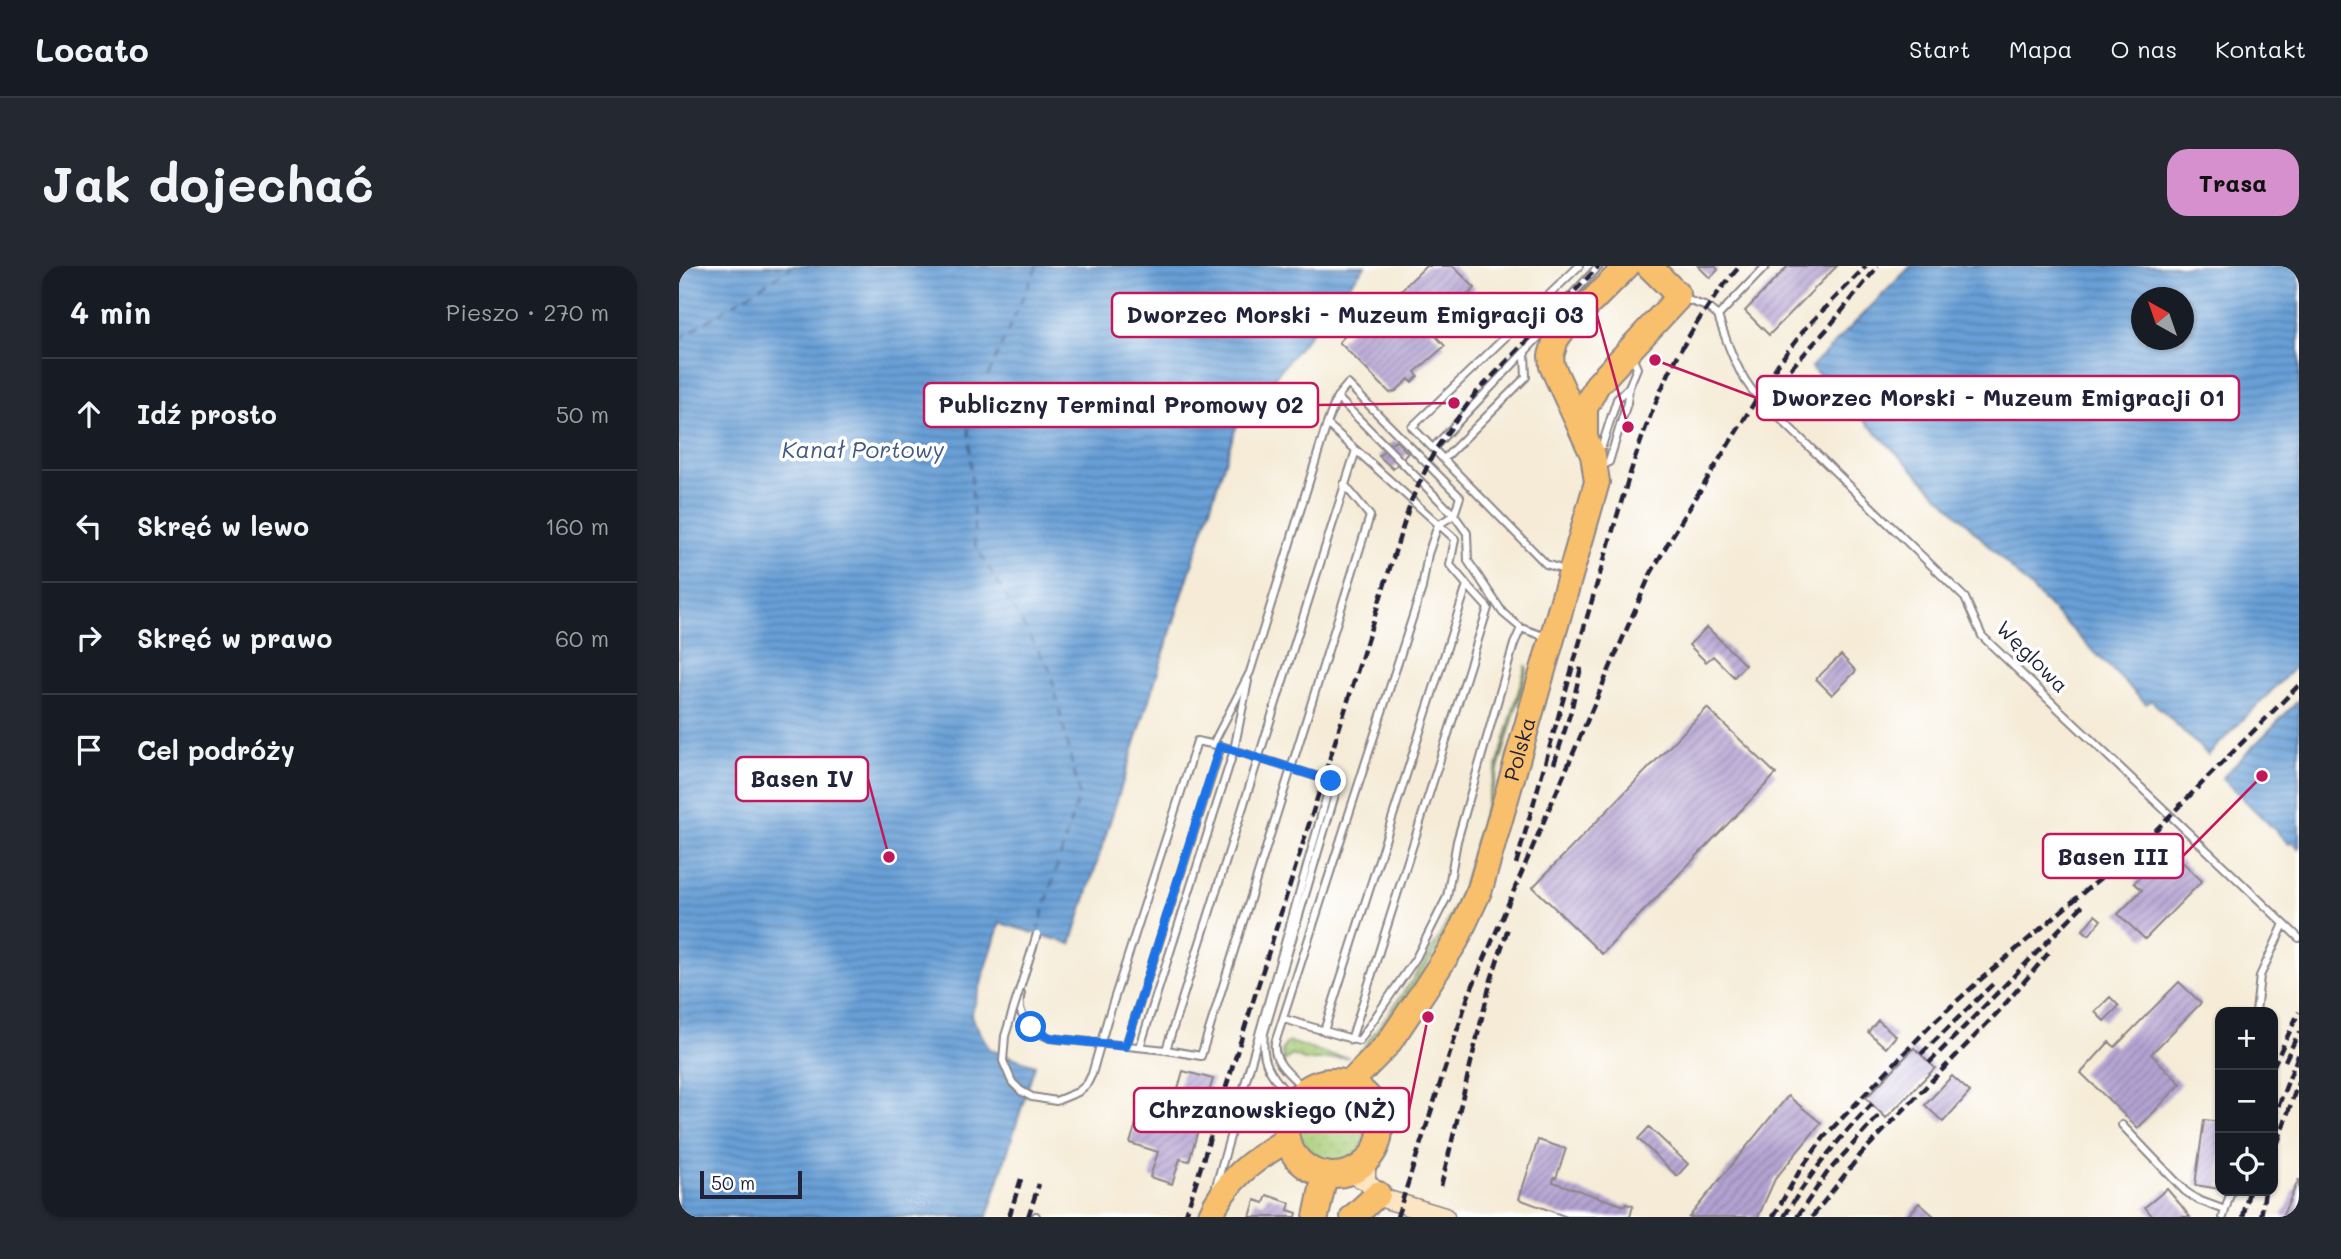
<!DOCTYPE html>
<html lang="pl">
<head>
<meta charset="utf-8">
<style>
  :root { --surface:#171b24; --page:#242831; --text:#f1f3f6; --muted:#9ea1a6; --line:#363941; --accent:#d690ce }
  body { margin:0; font-family:Mali,sans-serif; background:var(--page); color:var(--text) }
  .controls { position:absolute; right:21px; bottom:21px; display:grid; overflow:hidden; border-radius:14px; box-shadow:0 2px 5px #0004 }
  .controls button { width:63px; height:63px; display:grid; place-items:center; padding:0; border:0; border-bottom:2px solid var(--line); background:var(--surface); color:var(--text); font:35px sans-serif }
  .compass { position:absolute; left:1452px; top:21px; width:63px; height:63px; border-radius:50%; background:var(--surface); box-shadow:0 2px 5px #0004; rotate:320deg }
  .scale { position:absolute; left:21px; bottom:18px; width:102px; box-sizing:border-box; padding-left:7px; border:4px solid #22223b; border-top:0; font-size:19px; line-height:24px; white-space:nowrap; color:#22223b; -webkit-text-stroke:5px #fff; paint-order:stroke }
  .stop { position:absolute; width:21px; height:21px; margin:-16px; border:5px solid #1a73e8; border-radius:50%; background:#fff }
  .stop.end { background:#1a73e8; border-color:#fff; box-shadow:0 2px 7px #0008 }
  .list { margin:0; padding:0; list-style:none }
  h2 { display:flex; justify-content:space-between; align-items:center; height:91px; margin:0; padding:0 28px; font-size:30px }
  h2 small { font-size:23px; font-weight:400; color:var(--muted) }
  .list li { display:grid; grid-template-columns:46px 1fr auto; gap:21px; align-items:center; box-sizing:border-box; height:112px; padding:0 28px; border-top:2px solid var(--line) }
  .list b { display:block; font-size:26px; white-space:nowrap }
  .list em { font-size:23px; font-style:normal; color:var(--muted) }
  .icon { flex:none; width:38px; height:38px; fill:none; stroke:currentColor; stroke-width:2; stroke-linecap:round; stroke-linejoin:round }
  .map { position:relative; flex:none; width:1620px; height:951px; overflow:hidden; border-radius:21px }
  header { display:flex; align-items:center; gap:42px; box-sizing:border-box; height:98px; padding:0 35px; background:var(--surface); border-bottom:2px solid var(--line) }
  header strong { font-size:33px }
  nav { display:flex; gap:38px; margin-inline-start:auto; font-size:24px }
  .intro { display:flex; align-items:center; justify-content:space-between; box-sizing:border-box; height:168px; padding:0 42px }
  h1 { margin:0; font-size:49px }
  .button { padding:18px 32px; border-radius:21px; background:var(--accent); color:#111; font-size:24px; font-weight:700 }
  main { display:flex; gap:42px; padding:0 42px }
  aside { flex:1; background:var(--surface); border-radius:21px; box-shadow:0 2px 5px #0004 }
  .map>svg:first-child { display:block }
  .grass { fill:url(#grass-dots); stroke:#647658; stroke-width:2 }
  .water { fill:url(#water-rules); stroke:#446088; stroke-width:2; fill-rule:evenodd }
  .lines { fill:none; stroke-linecap:round; stroke-linejoin:round }
  .ferry { stroke:#415a81; stroke-width:2; stroke-dasharray:9 7; stroke-linecap:butt }
  .building { fill:url(#building-hatch) }
  .lane-casing { stroke:#8c8688; stroke-width:10 }
  .secondary-casing { stroke:#8c8688; stroke-width:21 }
  .highway-casing { stroke:#8c8688; stroke-width:28 }
  .lane { stroke:#fff; stroke-width:6 }
  .secondary { stroke:#fce5c4; stroke-width:18 }
  .highway { stroke:#f8bf6c; stroke-width:24 }
  .rail { stroke:#22223b; stroke-width:4.5; stroke-dasharray:10 5; stroke-linecap:butt }
  .lane-bridge-casing { stroke:#8c8688; stroke-width:10; stroke-linecap:butt }
  .lane-bridge { stroke:#fff; stroke-width:6 }
  .route { stroke:#1a73e8; stroke-width:9 }
  .labels { text-anchor:middle; stroke-width:7; stroke-linejoin:round; paint-order:stroke }
  .street-label { font-size:21px; fill:#22223b; stroke:#fff }
  .water-label { font-size:23px; font-style:italic; fill:#415a81; stroke:#fff }
  .leader { fill:none; stroke:#c2185b; stroke-width:2.5 }
  .callout-dot { fill:#c2185b; stroke:#fff; stroke-width:2.5 }
  .callout { fill:#fff; stroke:#c2185b; stroke-width:2.5 }
  .callout-label { font-size:23px; text-anchor:middle; font-weight:bold; fill:#22223b }
</style>
</head>
<body>
<header>
<strong>Locato</strong>
<nav><a>Start</a><a>Mapa</a><a>O nas</a><a>Kontakt</a></nav>
</header>
<div class="intro"><h1>Jak dojechać</h1><a class="button">Trasa</a></div>
<main>
<aside>
<h2>4 min<small>Pieszo · 270 m</small></h2>
<ul class="list">
<li><svg class="icon" aria-label="ahead" viewBox="0 0 24 24"><path d="M12 20V5M6 11l6-6 6 6"/></svg><div><b>Idź prosto</b></div><em>50 m</em></li>
<li><svg class="icon" aria-label="left" viewBox="0 0 24 24"><path d="M17 20v-9H6M10 6l-5 5 5 5"/></svg><div><b>Skręć w lewo</b></div><em>160 m</em></li>
<li><svg class="icon" aria-label="right" viewBox="0 0 24 24"><path d="M7 20v-9h11M14 6l5 5-5 5"/></svg><div><b>Skręć w prawo</b></div><em>60 m</em></li>
<li><svg class="icon" aria-label="arrive" viewBox="0 0 24 24"><path d="M6 21V4h12l-3 4 3 4H6"/></svg><div><b>Cel podróży</b></div></li>
</ul>
</aside>
<div class="map">
<svg width="1620" height="951" viewBox="0 0 1620 951">
  <defs>
    <pattern id="grass-dots" width="8" height="8" patternUnits="userSpaceOnUse" patternTransform="scale(1.75)"><rect width="8" height="8" fill="#a7cb74"/><path d="M2 2h.1M6 6h.1" fill="none" stroke="#8fae65" stroke-width="1.8" stroke-linecap="round"/></pattern>
    <pattern id="water-rules" width="6" height="5" patternUnits="userSpaceOnUse" patternTransform="scale(1.75)"><rect width="6" height="5" fill="#679fd6"/><path d="M0 2.5h6" fill="none" stroke="#5481af"/></pattern>
    <pattern id="building-hatch" width="6" height="6" patternUnits="userSpaceOnUse" patternTransform="scale(1.75)"><rect width="6" height="6" fill="#b4a3d2"/><path d="M-1 1l2-2M0 6l6-6M5 7l2-2" fill="none" stroke="#9284ac"/></pattern>
  </defs>
  <rect width="100%" height="100%" fill="#fff"/>
  <filter id="ink" filterUnits="userSpaceOnUse"><feTurbulence type="fractalNoise" baseFrequency=".0143" numOctaves="2"/><feDisplacementMap in="SourceGraphic" scale="14" xChannelSelector="R" yChannelSelector="G"/><feConvolveMatrix kernelMatrix="1 2 1 2 8 2 1 2 1" color-interpolation-filters="sRGB"/></filter>
  <filter id="wash" filterUnits="userSpaceOnUse"><feTurbulence type="fractalNoise" baseFrequency=".00686" numOctaves="4" result="noise"/><feDisplacementMap in="SourceGraphic" scale="28" xChannelSelector="R" yChannelSelector="G"/><feGaussianBlur stdDeviation="1.57" result="paint"/><feColorMatrix in="noise" values="0 0 0 0 0 0 0 0 0 0 0 0 0 0 0 0 0 1.4 0 .05"/><feComposite in="paint" operator="in"/></filter>
  <g filter="url(#wash)">
    <rect width="100%" height="100%" fill="#f5ebd6"/>
    <!-- grass -->
    <path class="grass" d="M847,399l1,6 -70,239c-24,53 -60,99 -93,146l-8,-2 4,-2c39,-53 79,-103 103,-166z
      M611,776l40,13 19,2 -42,4 -15,-6 -8,6c-4,-7 -2,-16 6,-19z
      M615 864a36 36 0 1 1 72 0a36 36 0 1 1-72 0Z"/>
    <!-- water -->
    <path class="water" d="M0,0h686l-128,158 -166,520 -71,-21 -29,93 19,34 45,15 -48,152h-308z
      M1232,0h388v397l-91,92 -57,-55 -5,4 -335,-337zM1462,32h42v42h-42z
      M1620,434v149l-7,-7 -3,2 -67,-66z"/>
    <g class="lines">
      <!-- ferry -->
      <path class="ferry" d="M358,0l-69,154 7,125 75,125 29,124 -41,136
        M0,73l114,-73"/>
    </g>
    <g id="blocks">
      <!-- building -->
      <path class="building" d="M747,0h27l22,22 -44,43 14,15 -30,26 3,4 -6,6 -3,-3 -13,12 -6,2 -51,-51 23,-24 5,5z
        M1019,0h17l3,4 -8,8z
        M1109,0h49l-68,69 -24,-24z
        M716,174l13,13 -15,16 -14,-13z
        M1028,361l38,38 -11,12 -21,-21 -7,6 -17,-17z
        M1162,389l15,16 -24,24 -16,-16z
        M1028,442l69,66 -174,180 -69,-67z
        M1489,582l34,33 -57,58 -27,-25 24,-24 -8,-7z
        M1416,649l6,5 -12,15 -6,-5z
        M1500,716l22,21 -50,51 30,30 -43,44 -57,-55 28,-31 6,5z
        M1431,731l9,9 -15,15 -9,-9z
        M1199,754l18,16 -10,12 -18,-16z
        M1235,782l21,20 -49,50 -20,-20z
        M504,805l30,8 -24,82 -9,-2 -8,25 -22,-7 8,-25 -28,-9 14,-45 29,9z
        M1273,810l18,16 -27,30 -18,-17z
        M1109,830l33,27 -46,56 -17,38h-69z
        M1525,854l16,2v67l-25,-4z
        M970,861l39,37 -11,12 -39,-37z
        M859,874l28,9 -10,29 -2,-1 -1,5 72,24 1,-2 7,2 -3,11h-63l-48,-18z
        M1620,913v38h-17z
        M1488,923l12,14 11,14h-37l-8,-10z
        M588,929l23,8 -2,7 9,3 -1,4h-46l5,-17 9,3z
        M1240,937l16,14h-28z"/>
    </g>
  </g>
  <g filter="url(#ink)">
    <use href="#blocks" fill-opacity="0" stroke="#8c8688" stroke-width="2"/>
    <g class="lines">
      <defs>
        <path id="lane" d="M1003,32l25,9 11,9
          M1039,50c9,27 20,60 40,81l207,201 17,38 317,302
          M1039,50l48,-50
          M648,158l10,-27 117,118 13,18 1,28 35,52 18,15 25,9
          M754,182l120,-126 17,-25 29,-31
          M919,184l4,-4 15,-47 11,-11
          M765,193l82,-82 -1,-23
          M923,200l7,-4 18,-59 2,-16 8,-19 -5,-11
          M888,305l-21,-7 -134,-137 167,-161
          M534,478l37,-72 77,-248 128,115 -5,26 17,20 -143,446
          M508,507l10,-32 24,5 110,35 6,7 -73,245c-4,33 10,45 30,69
          M342,727c-6,22 9,37 29,45l116,12 190,-600
          M1577,746l4,-36 24,-52
          M605,753l75,22 57,-83 31,-61 10,-56 57,-197 7,-16
          M672,774l137,-432 -21,-23
          M447,780l95,-300
          M461,781l94,-297 14,-69
          M487,784l35,6 169,-540 -26,-32
          M627,824c-13,-13 -34,-27 -31,-47l147,-455 6,-34 10,-29 16,-10 6,-18 -112,-113 -11,13
          M1443,859l63,66 13,9 27,10
          M537,920l115,-405
          M357,951v-1
          M1544,951l8,-26"/>
        <path id="secondary" d="M687,896v19
          M670,906l17,9 16,17 63,19"/>
        <g id="highway">
          <path d="M906,169v-27l12,-23 80,-86 1,-4 -29,-29"/>
          <circle cx="654" cy="862" r="47"/>
          <path id="s1" d="M670,818l39,-40 35,-52 33,-51 24,-52 117,-407 -4,-27 -41,-89 -1,-10 5,-17 7,-9 64,-64"/>
          <path d="M531,951c15,-37 44,-58 77,-77"/>
          <path d="M637,951l9,-43"/>
          <path d="M674,951l25,-23"/>
        </g>
      </defs>
      <!-- lane casing -->
      <use href="#lane" class="lane-casing"/>
      <!-- secondary casing -->
      <use href="#secondary" class="secondary-casing"/>
      <!-- highway casing -->
      <use href="#highway" class="highway-casing"/>
      <!-- lane -->
      <use href="#lane" class="lane"/>
      <!-- secondary -->
      <use href="#secondary" class="secondary"/>
      <!-- highway -->
      <use href="#highway" class="highway"/>
      <!-- rail -->
      <path class="rail" d="M1091,125l59,-64 49,-61
        M875,498l17,-53 11,-48
        M1465,576l155,-157
        M837,598c29,-99 56,-198 86,-297 34,-114 57,-209 138,-301
        M1242,788l75,-73
        M1606,795l14,-29
        M1250,797l154,-158
        M1594,801l26,-55
        M1594,854l26,-67
        M1594,891l26,-77
        M762,920l50,-206 18,-55
        M330,951l12,-38
        M349,951l11,-33
        M506,951l226,-716 24,-51 40,-56 124,-128
        M718,951l71,-220 182,-422 18,-32 110,-179 27,-35 61,-63
        M1094,951l26,-45 26,-36 110,-115 45,-41 171,-145
        M1105,951c25,-42 54,-78 88,-113
        M1118,951l30,-44 54,-60
        M1133,951l49,-63 139,-144 52,-61
        M1564,951l6,-26
        M1582,951l4,-26"/>
      <defs>
        <path id="lane-bridge" d="M358,668l-32,102 -2,25 9,21 9,9 11,6 24,4 22,-9 9,-8 5,-10 15,-53 80,-248"/>
      </defs>
      <!-- lane-bridge casing -->
      <use href="#lane-bridge" class="lane-bridge-casing"/>
      <!-- lane-bridge -->
      <use href="#lane-bridge" class="lane-bridge"/>
    </g>
  </g>
  <g class="lines" filter="url(#ink)">
    <!-- route -->
    <path class="route" d="M352,761l19,11 76,8 94,-300 111,35"/>
  </g>
  <g class="labels">
    <!-- street labels -->
    <g class="street-label">
      <text transform="translate(1353 391) rotate(45)" y="7">Węglowa</text>
      <text dy="7" stroke="none"><textPath href="#s1" startOffset="382">Polska</textPath></text>
    </g>
    <!-- water labels -->
    <g class="water-label">
      <text x="184" y="192">Kanał Portowy</text>
    </g>
  </g>
  <!-- callouts -->
  <path class="leader" d="M949 161L918 49M976 94L1078 132M775 137L639 139M210 591L189 513M1583 510L1504 590M749 751L730 844"/>
  <g class="callout-dot">
    <circle cx="949" cy="161" r="7"/>
    <circle cx="976" cy="94" r="7"/>
    <circle cx="775" cy="137" r="7"/>
    <circle cx="210" cy="591" r="7"/>
    <circle cx="1583" cy="510" r="7"/>
    <circle cx="749" cy="751" r="7"/>
  </g>
  <g class="callout">
    <rect x="433" y="27" width="485" height="44" rx="7"/>
    <rect x="1078" y="110" width="482" height="44" rx="7"/>
    <rect x="245" y="117" width="394" height="44" rx="7"/>
    <rect x="57" y="491" width="132" height="44" rx="7"/>
    <rect x="1364" y="568" width="140" height="44" rx="7"/>
    <rect x="455" y="822" width="275" height="44" rx="7"/>
  </g>
  <g class="callout-label">
    <text x="676" y="57">Dworzec Morski - Muzeum Emigracji 03</text>
    <text x="1319" y="140">Dworzec Morski - Muzeum Emigracji 01</text>
    <text x="442" y="147">Publiczny Terminal Promowy 02</text>
    <text x="123" y="521">Basen IV</text>
    <text x="1434" y="599">Basen III</text>
    <text x="593" y="852">Chrzanowskiego (NŻ)</text>
  </g>
</svg>
<div class="controls">
<button>+</button>
<button>−</button>
<button><svg class="icon" aria-label="locate" viewBox="0 0 24 24"><circle cx="12" cy="12" r="6"/><path d="M12 2v4M12 18v4M2 12h4M18 12h4"/></svg></button>
</div>
<svg class="compass" viewBox="-18 -18 36 36"><path d="M0-13l5 13h-10z" fill="#e53935"/><path d="M0 13l5-13h-10z" fill="#9ea1a6"/></svg>
<div class="scale">50 m</div>
<div class="stop" style="left:352px;top:761px"></div>
<div class="stop end" style="left:652px;top:515px"></div>
</div>
</main>
</body>
</html>
